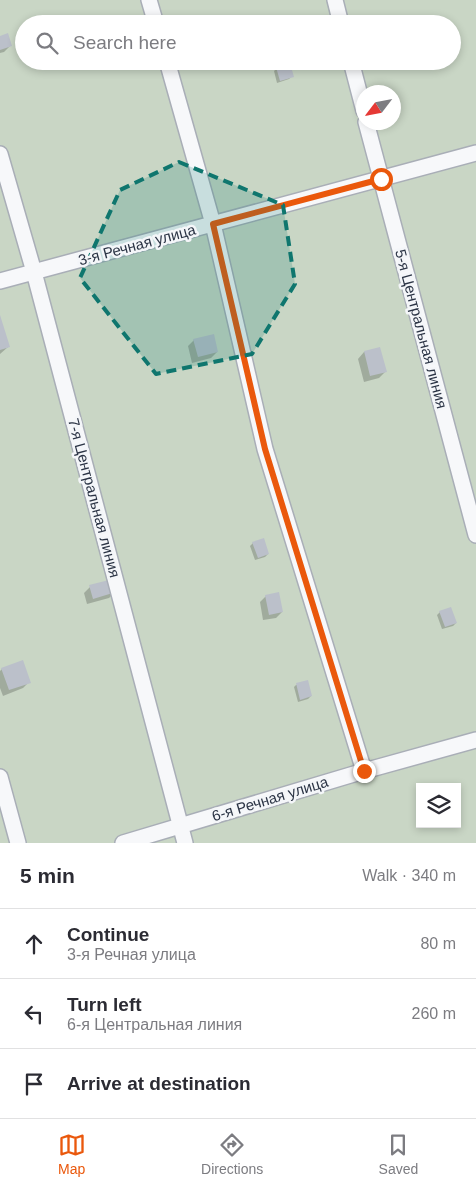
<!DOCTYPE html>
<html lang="en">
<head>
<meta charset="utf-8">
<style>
  :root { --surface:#fff; --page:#f2f2f3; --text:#2b2b33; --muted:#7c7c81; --line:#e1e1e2; --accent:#ea580c }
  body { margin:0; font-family:Helvetica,sans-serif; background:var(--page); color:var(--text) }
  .controls { position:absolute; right:15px; bottom:15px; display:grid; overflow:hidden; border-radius:0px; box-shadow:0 2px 8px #0003 }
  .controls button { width:45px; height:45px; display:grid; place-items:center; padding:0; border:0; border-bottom:1px solid var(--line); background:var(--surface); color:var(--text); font:25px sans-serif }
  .compass { position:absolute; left:356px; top:85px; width:45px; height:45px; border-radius:50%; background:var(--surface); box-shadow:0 2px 8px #0003; rotate:238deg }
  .stop { position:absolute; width:15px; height:15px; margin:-11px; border:4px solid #ea580c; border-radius:50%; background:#fff }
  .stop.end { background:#ea580c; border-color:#fff; box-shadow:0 1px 5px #0008 }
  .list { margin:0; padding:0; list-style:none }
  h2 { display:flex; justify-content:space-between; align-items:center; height:65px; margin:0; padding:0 20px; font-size:21px }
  h2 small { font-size:16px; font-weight:400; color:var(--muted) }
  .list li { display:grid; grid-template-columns:32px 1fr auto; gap:15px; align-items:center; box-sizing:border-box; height:70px; padding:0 20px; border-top:1px solid var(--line) }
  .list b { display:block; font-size:19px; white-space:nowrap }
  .list p { margin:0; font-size:16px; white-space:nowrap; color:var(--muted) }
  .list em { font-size:16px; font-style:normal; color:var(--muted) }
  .icon { flex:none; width:28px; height:28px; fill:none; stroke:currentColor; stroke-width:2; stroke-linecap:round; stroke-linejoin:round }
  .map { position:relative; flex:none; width:476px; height:843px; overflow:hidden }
  .search { position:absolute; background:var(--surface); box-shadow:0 2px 8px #0003; left:15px; right:15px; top:15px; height:55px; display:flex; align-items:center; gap:12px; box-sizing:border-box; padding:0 18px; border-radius:28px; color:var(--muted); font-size:19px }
  .sheet { height:275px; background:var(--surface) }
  nav { display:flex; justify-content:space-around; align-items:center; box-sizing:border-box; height:70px; border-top:1px solid var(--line); background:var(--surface); font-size:14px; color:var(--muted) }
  nav a { display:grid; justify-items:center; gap:2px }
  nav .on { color:var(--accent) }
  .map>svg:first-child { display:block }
  .green { fill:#c9d6c5; fill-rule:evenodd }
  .shadow { fill:#0003 }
  .building { fill:#bbc0ca }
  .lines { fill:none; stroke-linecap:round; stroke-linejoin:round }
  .minor-casing { stroke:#a9aeb7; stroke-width:18 }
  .minor { stroke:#f7f8fa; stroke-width:15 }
  .route { stroke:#ea580c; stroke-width:6 }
  .marked { fill:#0f766e; fill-opacity:0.2; stroke:#0f766e; stroke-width:4; stroke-dasharray:10 6; stroke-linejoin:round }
  .labels { text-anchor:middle; stroke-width:5; stroke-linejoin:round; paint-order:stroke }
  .street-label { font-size:15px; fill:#2b3445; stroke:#f4f6f9 }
</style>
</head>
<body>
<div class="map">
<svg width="476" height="843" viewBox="0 0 476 843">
  <rect width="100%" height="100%" fill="#e4e7ec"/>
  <!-- green -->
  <path class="green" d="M0,0h476v843h-476zM24,24h428v37h-428zM364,92h30v30h-30zM420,787h37v37h-37z"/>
  <!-- shadow -->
  <path class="shadow" d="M0,37l10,9 -6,6 -4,1z
    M277,68l15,8 -3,3 -12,4 -3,-12z
    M0,318l8,29 -8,7z
    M194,340l23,12 -6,6 -19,5 -4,-17z
    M379,348l6,24 -6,6 -15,4 -6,-23 6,-7z
    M253,543l15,11 -3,3 -10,3 -5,-14z
    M90,587l25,5 -6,6 -22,6 -3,-11z
    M266,596l16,16 -6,6 -13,2 -3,-18z
    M440,612l16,11 -3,3 -11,3 -5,-14z
    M2,669l27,13 -6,6 -20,8 -3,-8v-17z
    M307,682l4,14 -3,3 -10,3 -4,-15 2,-2z"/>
  <!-- building -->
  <path class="building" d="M8,33l4,13 -12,4v-14z
    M290,63l4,14 -14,4 -4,-14z
    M0,315l10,32 -10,3z
    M214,334l4,18 -20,5 -5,-18z
    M380,347l7,25 -17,4 -6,-25z
    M264,538l5,16 -11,4 -6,-16z
    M113,579l3,13 -23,7 -4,-14z
    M279,592l4,20 -14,3 -4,-20z
    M451,607l6,16 -12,4 -6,-16z
    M23,660l8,23 -22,7 -8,-22z
    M308,680l4,16 -12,4 -4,-17z"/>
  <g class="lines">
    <defs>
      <path id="minor" d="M149,0l7,24
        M335,0l6,24
        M167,61l46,163 52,225 99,322
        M351,61l13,50
        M366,122l110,413
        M0,154l34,118 151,571
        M0,281l476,-128
        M0,777l18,66
        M123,843l241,-72 112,-31"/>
    </defs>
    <!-- minor casing -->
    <use href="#minor" class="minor-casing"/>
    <!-- minor -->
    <use href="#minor" class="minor"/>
  </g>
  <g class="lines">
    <!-- route -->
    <path class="route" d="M364,771l-99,-322 -52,-225 168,-45"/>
  </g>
  <!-- marked area -->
  <path class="marked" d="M179,162l104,43 12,79 -43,70 -96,20 -76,-96 40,-88z"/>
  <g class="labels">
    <!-- street labels -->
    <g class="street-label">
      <text transform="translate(137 245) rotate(-15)" y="5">3-я Речная улица</text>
      <text transform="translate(421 329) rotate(75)" y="5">5-я Центральная линия</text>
      <text transform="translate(94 498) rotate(75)" y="5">7-я Центральная линия</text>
      <text transform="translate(270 799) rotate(-17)" y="5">6-я Речная улица</text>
    </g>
  </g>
</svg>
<div class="controls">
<button><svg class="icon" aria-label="layers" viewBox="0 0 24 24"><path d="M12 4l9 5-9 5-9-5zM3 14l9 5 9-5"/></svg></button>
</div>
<svg class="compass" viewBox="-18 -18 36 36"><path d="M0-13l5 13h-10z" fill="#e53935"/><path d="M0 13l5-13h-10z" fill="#7c7c81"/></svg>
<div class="stop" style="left:381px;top:179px"></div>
<div class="stop end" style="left:364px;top:771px"></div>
<div class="search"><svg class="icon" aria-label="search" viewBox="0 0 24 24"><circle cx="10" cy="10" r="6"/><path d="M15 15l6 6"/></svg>Search here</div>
</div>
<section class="sheet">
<h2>5 min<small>Walk · 340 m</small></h2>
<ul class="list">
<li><svg class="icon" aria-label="ahead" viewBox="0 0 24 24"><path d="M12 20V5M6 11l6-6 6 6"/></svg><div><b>Continue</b><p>3-я Речная улица</p></div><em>80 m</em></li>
<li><svg class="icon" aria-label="left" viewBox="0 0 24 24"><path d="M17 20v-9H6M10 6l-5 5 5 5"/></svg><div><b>Turn left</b><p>6-я Центральная линия</p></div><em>260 m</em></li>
<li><svg class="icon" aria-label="arrive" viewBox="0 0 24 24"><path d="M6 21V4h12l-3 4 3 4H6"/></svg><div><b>Arrive at destination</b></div></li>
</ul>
</section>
<nav>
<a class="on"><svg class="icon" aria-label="map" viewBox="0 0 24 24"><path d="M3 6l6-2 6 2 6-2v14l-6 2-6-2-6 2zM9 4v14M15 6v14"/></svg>Map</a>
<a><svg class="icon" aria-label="directions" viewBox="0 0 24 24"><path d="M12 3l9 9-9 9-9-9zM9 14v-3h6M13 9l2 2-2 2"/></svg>Directions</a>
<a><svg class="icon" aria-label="saved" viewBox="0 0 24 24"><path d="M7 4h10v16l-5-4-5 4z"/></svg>Saved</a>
</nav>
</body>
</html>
